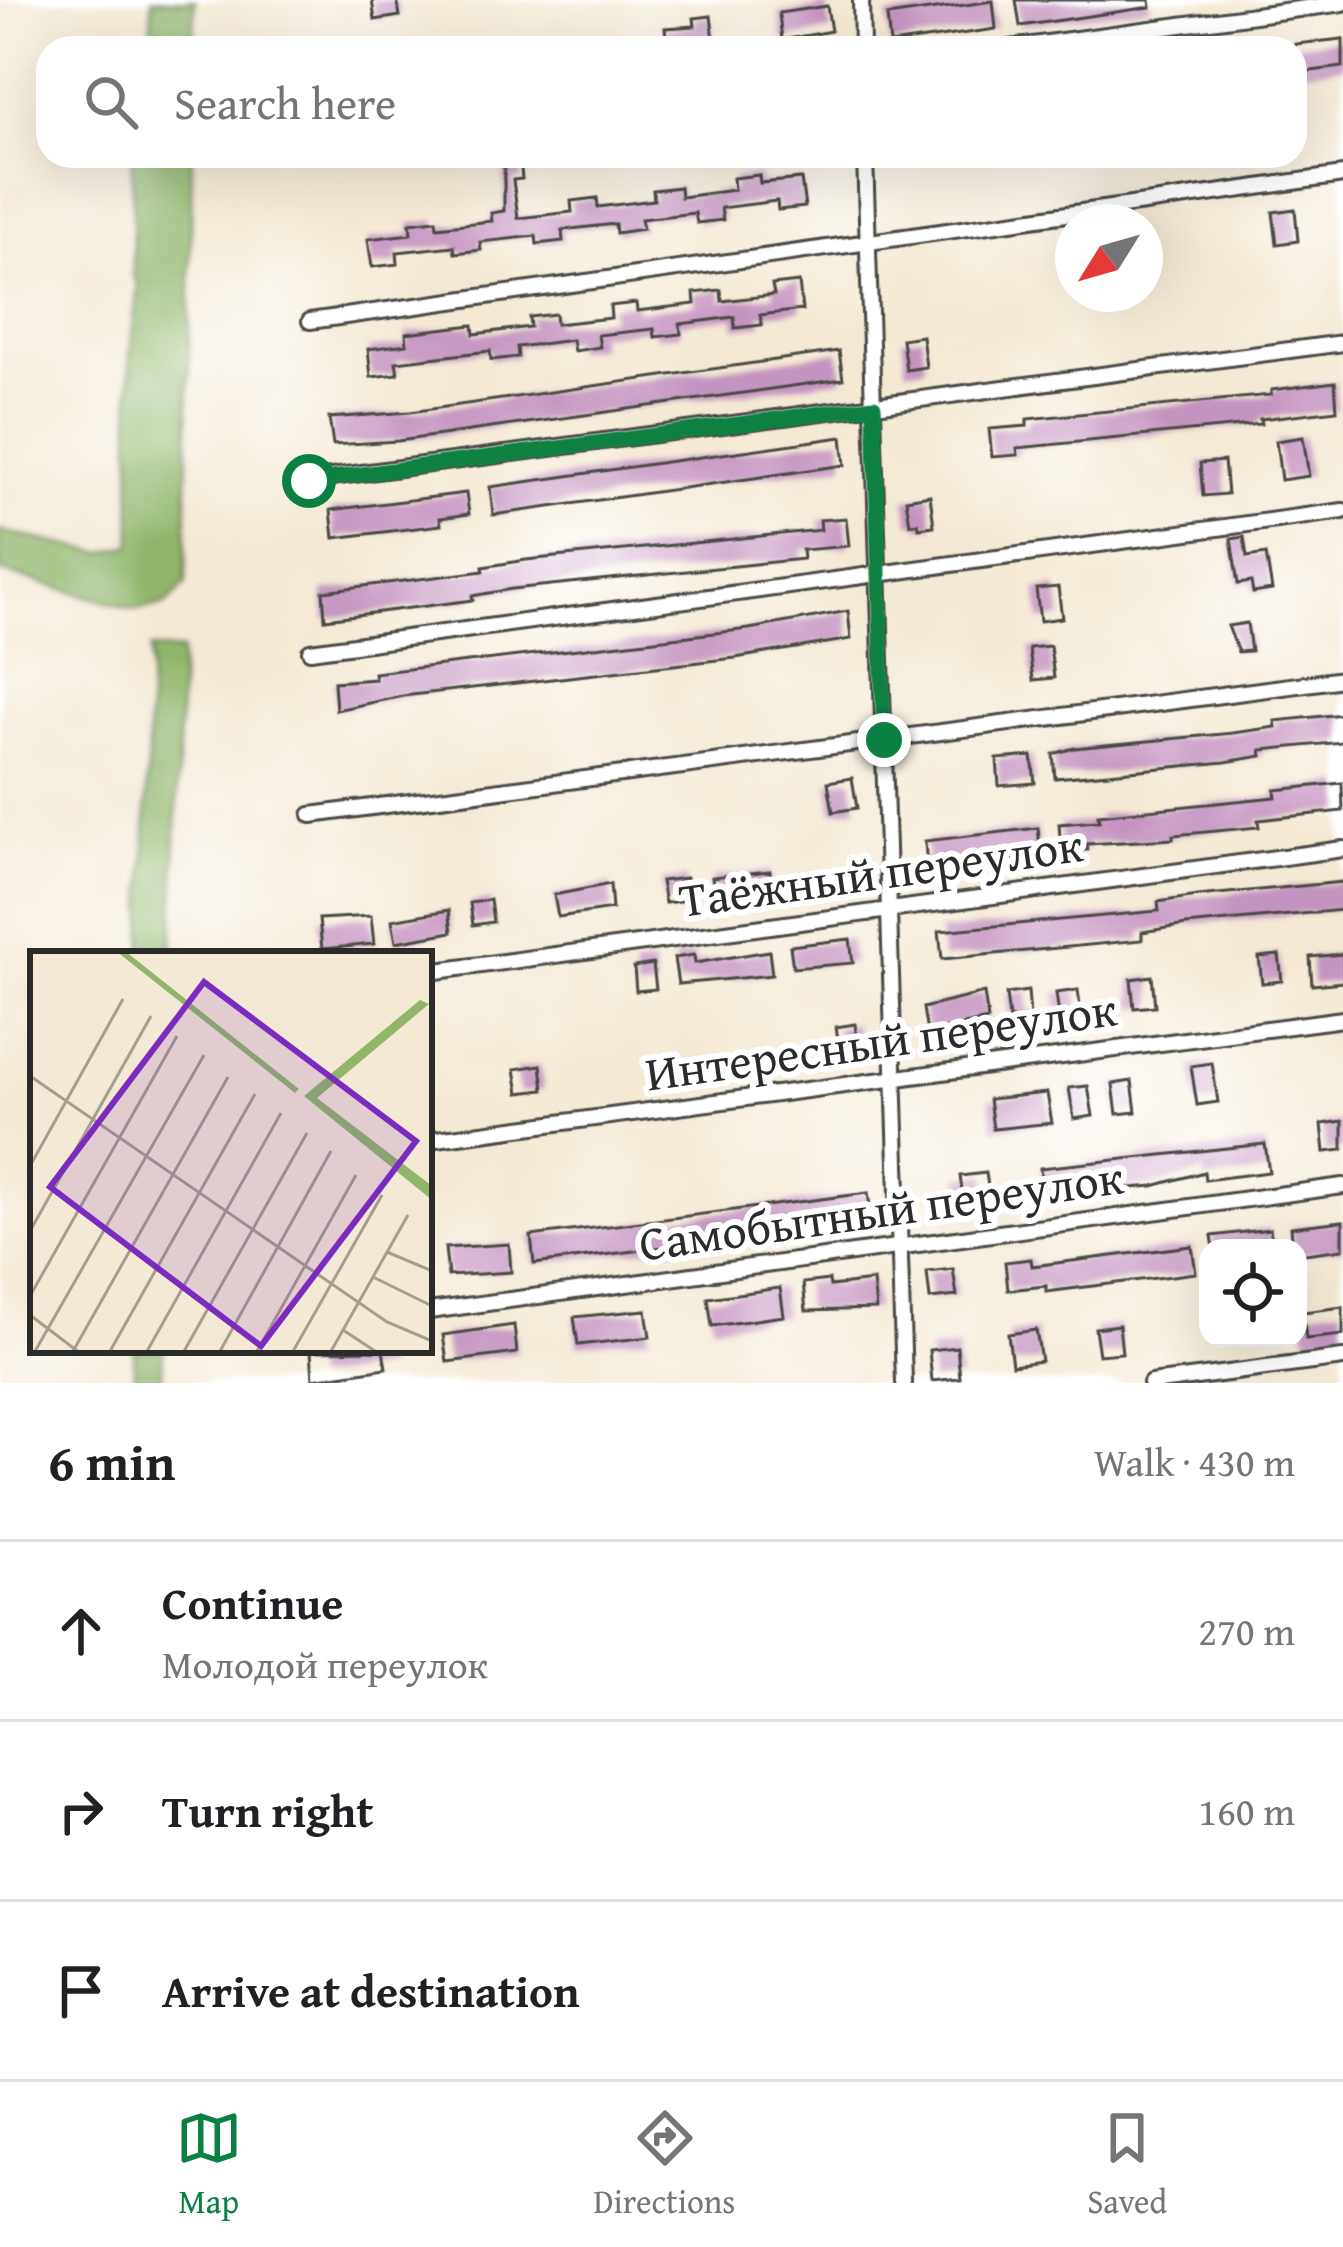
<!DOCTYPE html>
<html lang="en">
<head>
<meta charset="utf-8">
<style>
  :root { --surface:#fff; --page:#f6f6f6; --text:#202124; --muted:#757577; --line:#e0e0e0; --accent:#0b8043 }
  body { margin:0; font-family:"Gentium Book Plus",serif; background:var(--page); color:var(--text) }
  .controls { position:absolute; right:36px; bottom:36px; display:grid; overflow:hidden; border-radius:24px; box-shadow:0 12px 48px #0002 }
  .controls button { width:108px; height:108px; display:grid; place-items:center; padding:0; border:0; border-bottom:3px solid var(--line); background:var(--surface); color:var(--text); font:60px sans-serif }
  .compass { position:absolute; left:1055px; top:204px; width:108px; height:108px; border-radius:50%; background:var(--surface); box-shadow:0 12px 48px #0002; rotate:233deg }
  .stop { position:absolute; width:36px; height:36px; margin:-27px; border:9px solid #0b8043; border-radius:50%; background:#fff }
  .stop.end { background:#0b8043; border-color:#fff; box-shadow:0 3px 12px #0008 }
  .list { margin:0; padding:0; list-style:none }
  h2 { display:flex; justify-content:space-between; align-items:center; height:156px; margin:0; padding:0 48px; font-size:51px }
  h2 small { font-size:39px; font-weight:400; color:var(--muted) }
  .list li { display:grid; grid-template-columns:78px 1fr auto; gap:36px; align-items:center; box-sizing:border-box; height:180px; padding:0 48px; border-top:3px solid var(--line) }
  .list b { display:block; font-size:45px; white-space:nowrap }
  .list p { margin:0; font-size:39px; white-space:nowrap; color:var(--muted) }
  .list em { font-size:39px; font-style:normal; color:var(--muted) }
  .icon { flex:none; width:66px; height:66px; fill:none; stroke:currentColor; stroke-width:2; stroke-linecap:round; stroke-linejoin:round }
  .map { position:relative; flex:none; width:1343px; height:1383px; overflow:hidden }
  .search { position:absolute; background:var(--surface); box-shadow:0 12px 48px #0002; left:36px; right:36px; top:36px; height:132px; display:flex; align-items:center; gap:30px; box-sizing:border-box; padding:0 42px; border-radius:36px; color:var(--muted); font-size:45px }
  .sheet { height:696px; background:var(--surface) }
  nav { display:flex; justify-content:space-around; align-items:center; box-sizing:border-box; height:168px; border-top:3px solid var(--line); background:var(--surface); font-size:33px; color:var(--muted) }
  nav a { display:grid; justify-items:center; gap:6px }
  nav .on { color:var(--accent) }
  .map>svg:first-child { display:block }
  .forest { fill:#91b66a; stroke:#5e704a; stroke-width:3 }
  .building { fill:#c494c0 }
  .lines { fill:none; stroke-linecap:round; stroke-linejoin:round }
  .minor-casing { stroke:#494844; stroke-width:20 }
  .minor { stroke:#fff; stroke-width:14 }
  .route { stroke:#0b8043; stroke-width:15 }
  .labels { text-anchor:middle; stroke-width:12; stroke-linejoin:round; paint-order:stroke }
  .street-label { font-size:48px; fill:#2b2b2b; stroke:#fff }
  .inset-road { fill:none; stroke:#a49d90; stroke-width:3 }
  .view { fill:#7b2cbf; fill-opacity:0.15; stroke:#7b2cbf; stroke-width:6 }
  .inset-edge { fill:none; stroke:#2b2b2b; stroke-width:6 }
</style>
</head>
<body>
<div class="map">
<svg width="1343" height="1383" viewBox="0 0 1343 1383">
  <rect width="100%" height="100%" fill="#fff"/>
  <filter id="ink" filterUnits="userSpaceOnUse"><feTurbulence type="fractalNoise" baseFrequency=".00833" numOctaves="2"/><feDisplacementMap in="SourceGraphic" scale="24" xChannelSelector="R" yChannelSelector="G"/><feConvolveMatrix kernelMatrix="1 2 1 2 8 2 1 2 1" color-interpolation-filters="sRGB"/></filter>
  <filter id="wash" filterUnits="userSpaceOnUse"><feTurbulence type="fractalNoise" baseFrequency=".004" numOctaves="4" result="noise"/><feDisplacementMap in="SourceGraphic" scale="48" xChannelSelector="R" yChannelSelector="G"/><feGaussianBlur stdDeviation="2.7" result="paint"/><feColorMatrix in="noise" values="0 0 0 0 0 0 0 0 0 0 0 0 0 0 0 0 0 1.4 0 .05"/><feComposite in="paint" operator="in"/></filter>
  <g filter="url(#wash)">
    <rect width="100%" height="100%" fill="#f4e9d4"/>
    <!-- forest -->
    <path class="forest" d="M152,0h43l-1,48h-44z
      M132,156h60l-6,428 -21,21 -30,5 -135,-39v-40l103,22 29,-8 -2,-192 8,-68 -5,-10z
      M150,649l31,2 -8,303h-30z
      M134,1350h29l-1,33h-28z"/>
    <g id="blocks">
      <!-- building -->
      <path class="building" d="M372,0h25l3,16 -25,4z
        M1016,0h134l1,7 -131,19z
        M993,1l3,28 -106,15 -3,-28z
        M827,6l4,25 -49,9 -3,-27z
        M711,16l4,32h-48l-2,-20 30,-2 -1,-8z
        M1343,39v28l-48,6v-29z
        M504,156h16l2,23 -9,1 5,38 54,-6 -1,-11 26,-3 1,9 56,-7 -1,-10 27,-3 1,10 53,-7 -1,-12 26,-3 1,8 41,-4 4,28 -27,3 -1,-9 -56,7 2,12 -26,3 -2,-10 -54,6 2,10 -27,4 -1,-9 -53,6 1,11 -26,3 -1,-8 -56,6 1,8 -26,3 -1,-7 -57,6 1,12 -26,3 -4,-28 43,-5 -1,-11 26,-3 1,7 55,-6 -1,-8 13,-2z
        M1295,209l3,32 -21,3 -4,-32z
        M799,282l3,28 -42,5 2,10 -27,3 -1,-11 -54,7 1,10 -26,3 -1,-8 -56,6 2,12 -26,4 -2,-11 -55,7 1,10 -27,3 -1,-9 -94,11 2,12 -27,3 -3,-28 39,-5 -1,-11 67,-8 1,9 56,-7 -1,-10 26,-3 1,10 55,-6 -1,-12 26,-3 1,8 58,-7 -1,-11 27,-3 1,11 52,-6 -2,-10z
        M922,336l4,31 -20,3 -4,-31z
        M839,351l4,28 -445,62 -65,4 -4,-27 81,-6z
        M1335,382l2,28 -77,9 1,5 -244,24 1,7 -26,2 -3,-28 38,-3v-7l244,-24v-5z
        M842,437l3,28 -352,50 -3,-28z
        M1303,437l6,39 -28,4 -5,-39z
        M1224,461l3,33 -24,2 -3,-33z
        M466,493l3,21 -29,4 1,7 -107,13 -3,-28z
        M930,495l4,31 -15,2 -1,-5 -8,1 -4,-25z
        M846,518l3,28 -47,4 1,9 -291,30 -40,7 1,4 -148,19 -2,-28 161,-20 -1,-4 43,-7 295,-30 -1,-10z
        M1244,537l3,20 19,-3 6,36 -19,3 -2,-11 -13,2 -7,-45z
        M1058,587l4,31 -22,3 -4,-32z
        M848,611l3,28 -116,19 -332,38 -67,14 -2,-28 41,-3 -1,-6 375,-44z
        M1247,623l4,28 -13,1 -10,-26z
        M1050,646l4,32 -21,2 -4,-32z
        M1343,714v28l-82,8 1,6 -37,6 -170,16 -2,-24 21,-6 159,-15 43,-6 -1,-6z
        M1032,756l3,27 -36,3 -2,-27z
        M852,778l5,30 -24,4 -5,-30z
        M1342,783l1,28 -85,9 1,7 -86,8v4l-86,5 1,6 -27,2 -2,-28 40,-3 -1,-6 178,-18 -1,-7z
        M1038,828l3,28 -114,13 -2,-28z
        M770,871l3,22 -58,6 -3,-22z
        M686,878l3,22 -24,3 -4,-22z
        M1343,882v28l-157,15 -44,7v8l-200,19 -3,-28 220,-20 -1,-9 39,-6z
        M610,884l2,25 -54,8 -4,-22z
        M490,900l3,22 -20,3 -3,-22z
        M449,910l3,22 -56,10 -4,-22z
        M371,916l3,28 -52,5 -3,-30z
        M850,939l3,24 -60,5 -3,-22z
        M769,951l3,24 -94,9 -4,-26 20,-3 1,8z
        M1343,954v28l-31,3 -2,-28z
        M1279,955l3,26 -20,2 -3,-26z
        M653,964l3,25 -20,2 -2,-24z
        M1152,976l3,30 -21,2 -3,-29z
        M1078,990l3,24 -22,2 -3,-23z
        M1028,991l2,26 -21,2 -3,-25z
        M984,993l4,27 -61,13 -4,-25z
        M855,1024l3,24 -18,3 -4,-24z
        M1212,1063l6,39 -21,3 -6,-39z
        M541,1065l3,25 -25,3 -4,-24z
        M1132,1081l4,31 -19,2 -4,-30z
        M1088,1086l5,30 -19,3 -5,-31z
        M1047,1093l5,30 -59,6 -4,-30z
        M1343,1121v29l-18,2 -3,-28z
        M1265,1144l4,28 -64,8 -1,-8 -51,14 -110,10 -3,-28z
        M986,1173l4,27 -26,4 -4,-28z
        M868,1193l4,27 -338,44 -3,-28z
        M1343,1221v28l-45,6 -5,-7 -2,-21z
        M1270,1229l3,19h-59l-2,-12z
        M509,1244l2,28 -63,4 -3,-28z
        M1192,1246l4,27 -150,19v-6l-38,4 -3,-28 26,-3 1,7z
        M953,1269l4,27 -27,3 -3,-27z
        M829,1280l1,6 43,-5 3,28 -70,2 -3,-28z
        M780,1288l4,28 -72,10 -4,-28z
        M1343,1307v28l-37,4 -3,-27z
        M646,1310l4,27 -72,8 -4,-28z
        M514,1325l3,28 -70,9 -4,-27z
        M1119,1325l3,28 -23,2 -4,-27z
        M1036,1330l5,31 -29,4 -4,-31z
        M957,1347l3,31 -28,3 -3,-31z
        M383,1350l3,18 -73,11 -2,-28z"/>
    </g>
  </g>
  <g filter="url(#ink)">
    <use href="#blocks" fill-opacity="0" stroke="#494844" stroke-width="3"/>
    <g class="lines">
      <defs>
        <path id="minor" d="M861,0l1,48
          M1010,48l333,-45
          M865,156l39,1227
          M310,321l1033,-146
          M309,480l1034,-137
          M310,651l1033,-140
          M311,815l1032,-136
          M429,972l914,-123
          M429,1140l914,-121
          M429,1311l914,-125
          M1151,1383l192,-25"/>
      </defs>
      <!-- minor casing -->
      <use href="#minor" class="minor-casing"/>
      <!-- minor -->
      <use href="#minor" class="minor"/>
    </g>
  </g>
  <g class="lines" filter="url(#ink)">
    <!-- route -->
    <path class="route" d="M309,481l565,-75 10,334"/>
  </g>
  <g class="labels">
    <!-- street labels -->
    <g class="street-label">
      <text transform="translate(881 872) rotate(-8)" y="17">Таёжный переулок</text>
      <text transform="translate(881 1041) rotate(-8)" y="17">Интересный переулок</text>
      <text transform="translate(881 1210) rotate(-8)" y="17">Самобытный переулок</text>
    </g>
  </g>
  <!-- overview -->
  <g transform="translate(30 951)">
    <rect width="402" height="402" fill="#f4e9d4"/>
    <path d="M86,0h9l174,138 -4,4zM390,49l9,4 -112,94 115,88v14l-128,-104z" fill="#91b66a"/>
    <path class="inset-road" d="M0,125l357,246 45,19M0,215l93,-167M0,280l121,-215M357,301l45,19M343,326l59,29M0,345l147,-260M0,364l50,38M313,379l35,23M4,402l170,-298M42,402l156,-276M79,402l146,-259M116,402l135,-240M153,402l124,-220M189,402l112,-202M226,402l100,-178M262,402l90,-158M300,402l78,-138"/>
    <path class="view" d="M174,31l212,159 -155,205 -211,-159z"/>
    <rect width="402" height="402" class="inset-edge"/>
  </g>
</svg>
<div class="controls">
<button><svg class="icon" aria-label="locate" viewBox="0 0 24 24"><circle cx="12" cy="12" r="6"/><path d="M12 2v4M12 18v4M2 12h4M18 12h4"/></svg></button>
</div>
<svg class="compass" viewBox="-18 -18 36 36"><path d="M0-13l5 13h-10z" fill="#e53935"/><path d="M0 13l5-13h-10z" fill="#757577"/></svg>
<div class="stop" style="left:309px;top:481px"></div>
<div class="stop end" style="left:884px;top:740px"></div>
<div class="search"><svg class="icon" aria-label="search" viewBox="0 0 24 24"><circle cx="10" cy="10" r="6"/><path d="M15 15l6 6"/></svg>Search here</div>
</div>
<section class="sheet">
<h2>6 min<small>Walk · 430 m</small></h2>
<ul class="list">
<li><svg class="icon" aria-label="ahead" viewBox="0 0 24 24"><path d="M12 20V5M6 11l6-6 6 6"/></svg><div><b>Continue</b><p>Молодой переулок</p></div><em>270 m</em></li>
<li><svg class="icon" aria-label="right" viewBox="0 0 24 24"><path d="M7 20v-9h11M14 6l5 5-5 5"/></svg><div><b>Turn right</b></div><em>160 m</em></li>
<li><svg class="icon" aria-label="arrive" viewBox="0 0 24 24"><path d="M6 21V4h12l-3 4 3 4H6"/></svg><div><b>Arrive at destination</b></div></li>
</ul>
</section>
<nav>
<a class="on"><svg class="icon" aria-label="map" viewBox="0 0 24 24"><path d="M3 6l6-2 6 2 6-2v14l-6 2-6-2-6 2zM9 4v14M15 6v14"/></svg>Map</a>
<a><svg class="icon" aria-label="directions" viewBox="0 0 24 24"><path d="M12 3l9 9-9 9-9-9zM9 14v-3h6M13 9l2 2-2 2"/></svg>Directions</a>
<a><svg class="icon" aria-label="saved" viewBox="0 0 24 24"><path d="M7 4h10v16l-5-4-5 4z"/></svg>Saved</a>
</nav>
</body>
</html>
